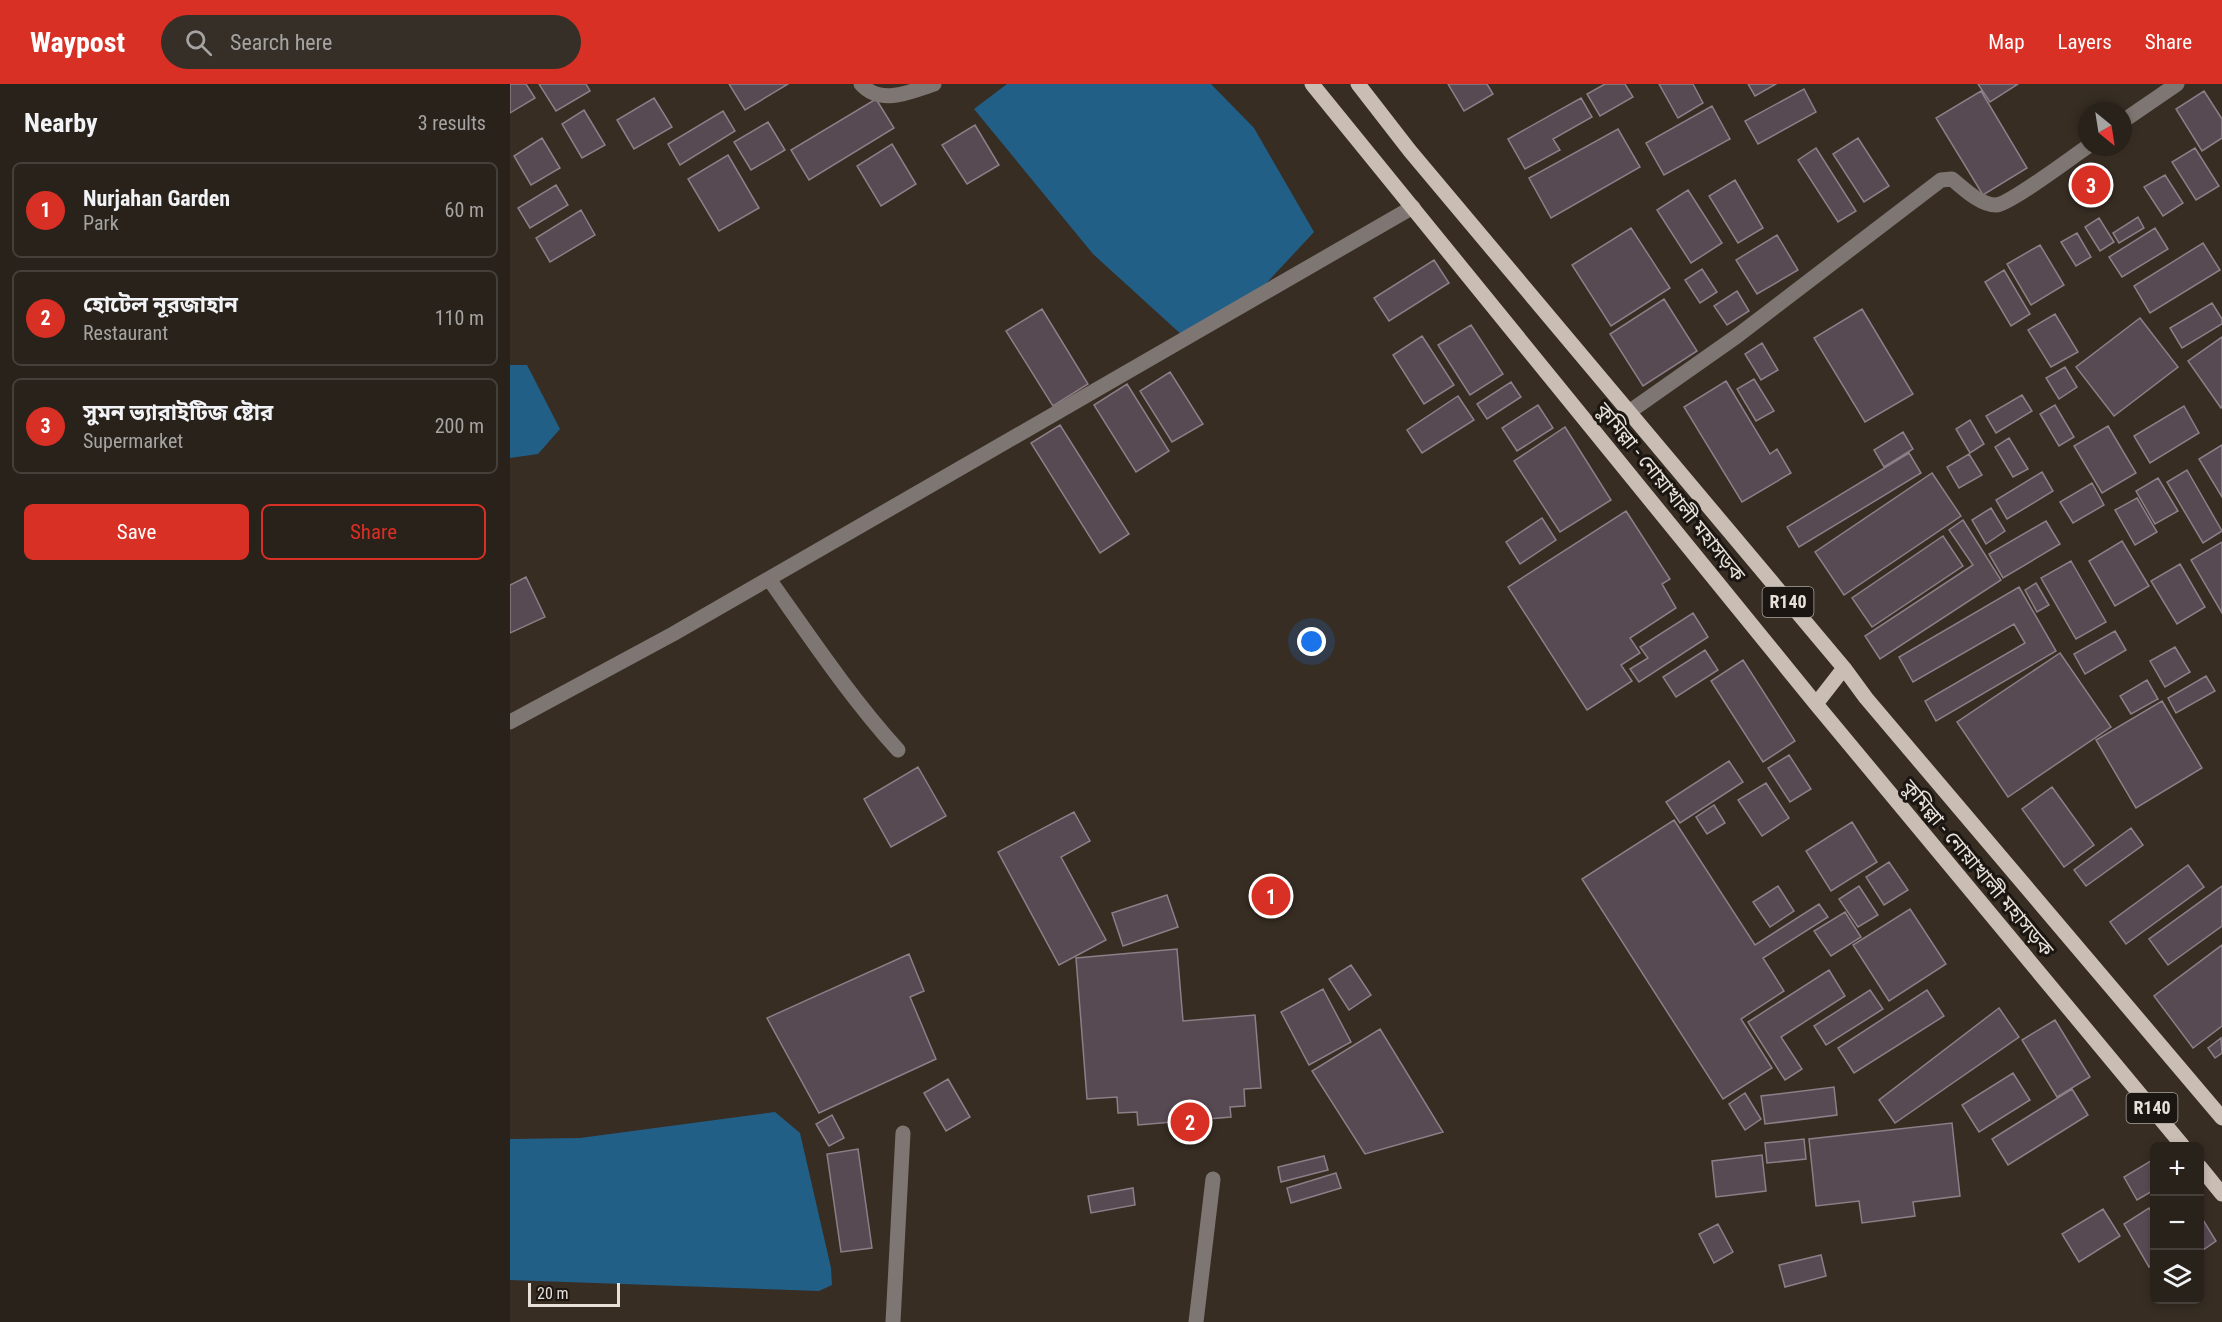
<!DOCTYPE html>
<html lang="en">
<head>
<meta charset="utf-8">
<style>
  :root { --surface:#29221a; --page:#352f27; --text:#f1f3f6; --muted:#a5a4a2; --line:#453f39; --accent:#d93025 }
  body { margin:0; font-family:"Roboto Condensed","Noto Sans Bengali",sans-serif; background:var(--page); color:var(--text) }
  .controls { position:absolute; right:18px; bottom:18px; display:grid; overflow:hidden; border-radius:9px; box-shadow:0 3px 9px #0003 }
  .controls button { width:54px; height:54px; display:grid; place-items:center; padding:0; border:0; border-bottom:2px solid var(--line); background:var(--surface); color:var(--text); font:30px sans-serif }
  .compass { position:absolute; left:1568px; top:18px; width:54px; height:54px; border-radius:50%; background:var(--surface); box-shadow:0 3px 9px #0003; rotate:150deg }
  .scale { position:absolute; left:18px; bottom:15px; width:92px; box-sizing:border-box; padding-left:6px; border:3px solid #e7e1da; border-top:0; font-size:16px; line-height:21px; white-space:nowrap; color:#e7e1da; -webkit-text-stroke:4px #1b1612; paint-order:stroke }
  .you { position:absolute; left:802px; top:558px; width:21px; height:21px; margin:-15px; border:4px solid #fff; border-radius:50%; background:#1a73e8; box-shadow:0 0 0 9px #1a73e833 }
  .badge { display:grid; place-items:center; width:39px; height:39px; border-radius:50%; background:var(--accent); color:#fff; font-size:20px; font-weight:700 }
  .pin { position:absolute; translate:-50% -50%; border:3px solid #fff; box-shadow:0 2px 6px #0006 }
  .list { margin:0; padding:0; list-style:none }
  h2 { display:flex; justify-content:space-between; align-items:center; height:78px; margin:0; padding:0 24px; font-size:26px }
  h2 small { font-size:20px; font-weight:400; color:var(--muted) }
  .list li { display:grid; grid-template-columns:39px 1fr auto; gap:18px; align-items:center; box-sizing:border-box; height:96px; margin:0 12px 12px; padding:0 12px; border:2px solid var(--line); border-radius:9px }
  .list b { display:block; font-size:22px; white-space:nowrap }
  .list p { margin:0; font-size:20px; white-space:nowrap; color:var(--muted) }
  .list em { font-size:20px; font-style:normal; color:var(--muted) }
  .actions { display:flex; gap:12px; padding:18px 24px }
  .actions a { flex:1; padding:14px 0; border:2px solid var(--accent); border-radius:9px; text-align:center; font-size:21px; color:var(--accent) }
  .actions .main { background:var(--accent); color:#fff }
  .icon { flex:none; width:33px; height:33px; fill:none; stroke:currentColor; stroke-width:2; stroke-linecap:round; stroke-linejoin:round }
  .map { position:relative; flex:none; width:1712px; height:1238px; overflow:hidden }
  header { display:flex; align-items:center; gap:36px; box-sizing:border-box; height:84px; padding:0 30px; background:var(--accent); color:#fff }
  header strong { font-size:28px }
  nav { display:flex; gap:33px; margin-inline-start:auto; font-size:21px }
  .search { width:420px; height:54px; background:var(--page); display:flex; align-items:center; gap:15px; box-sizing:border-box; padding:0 21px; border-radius:33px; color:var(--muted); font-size:22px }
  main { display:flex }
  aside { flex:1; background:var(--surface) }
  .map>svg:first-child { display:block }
  .water { fill:#225f87 }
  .building { fill:#584a53; stroke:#8d7e87; stroke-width:1.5 }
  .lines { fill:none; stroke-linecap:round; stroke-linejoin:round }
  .minor { stroke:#7d7672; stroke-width:15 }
  .major { stroke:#cabdb4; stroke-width:15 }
  .labels { text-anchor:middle; stroke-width:6; stroke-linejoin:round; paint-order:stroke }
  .shield { fill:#1b1612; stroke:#aaa49e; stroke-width:1.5 }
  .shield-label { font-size:18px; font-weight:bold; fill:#e7e1da }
  .street-label { font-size:20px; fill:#e7e1da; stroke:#1b1612 }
</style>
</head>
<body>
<header>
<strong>Waypost</strong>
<div class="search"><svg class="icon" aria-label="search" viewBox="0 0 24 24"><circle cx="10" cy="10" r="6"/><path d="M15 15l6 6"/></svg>Search here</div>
<nav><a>Map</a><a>Layers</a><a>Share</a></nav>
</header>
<main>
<aside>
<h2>Nearby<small>3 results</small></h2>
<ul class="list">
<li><span class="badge">1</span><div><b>Nurjahan Garden</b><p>Park</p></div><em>60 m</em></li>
<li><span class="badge">2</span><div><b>হোটেল নূরজাহান</b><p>Restaurant</p></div><em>110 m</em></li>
<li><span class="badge">3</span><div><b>সুমন ভ্যারাইটিজ ষ্টোর</b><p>Supermarket</p></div><em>200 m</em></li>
</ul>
<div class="actions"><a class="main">Save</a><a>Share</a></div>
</aside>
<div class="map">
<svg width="1712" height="1238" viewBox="0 0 1712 1238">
  <rect width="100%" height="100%" fill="#372d23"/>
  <!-- water -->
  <path class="water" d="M497,0h204l43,44 60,104 -53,57 -78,47 -90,-82 -119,-145z
    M0,281h17l33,64 -22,25 -28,4z
    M265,1028l25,21 31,135 1,17 -13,6 -309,-11v-141l70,-1z"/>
  <!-- building -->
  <path class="building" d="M0,0h16l9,14 -25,15z
    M29,0h47l4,7 -34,20z
    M219,0h59l-43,26z
    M938,0h39l6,10 -29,17z
    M1095,0h20l8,13 -33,19 -13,-22z
    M1149,0h34l10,19 -25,15z
    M1238,0h28l-21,12z
    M1468,0h40l-28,18z
    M1294,5l12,23 -58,32 -13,-23z
    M1471,7l46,77 -44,27 -47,-77z
    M1694,7l18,28v19l-20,13 -26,-42z
    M144,14l18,29 -38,22 -17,-29z
    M1071,14l11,19 -39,22 7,11 -35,19 -17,-30z
    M366,15l18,29 -85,52 -18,-30z
    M1202,22l18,33 -66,36 -18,-32z
    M74,26l21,35 -23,13 -20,-34z
    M213,27l12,20 -55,34 -12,-21z
    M258,38l17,28 -34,20 -17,-28z
    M465,41l24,40 -32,19 -25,-39z
    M1108,45l22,38 -89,51 -22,-40z
    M32,54l18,30 -29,17 -17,-29z
    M1348,54l31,48 -25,16 -31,-48z
    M382,60l24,40 -35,22 -24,-40z
    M1306,64l40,63 -18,11 -40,-62z
    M1685,64l24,38 -23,14 -24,-38z
    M218,71l31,53 -40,23 -31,-52z
    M1655,91l18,28 -20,13 -19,-29z
    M1225,96l28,48 -25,15 -29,-47z
    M46,101l12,20 -38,23 -12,-20z
    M1178,106l34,53 -31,20 -34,-53z
    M71,126l14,25 -45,27 -14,-24z
    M1628,133l6,11 -25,15 -6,-10z
    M1589,134l15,24 -14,9 -15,-24z
    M1121,144l39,60 -59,38 -39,-61z
    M1645,144l13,21 -46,28 -13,-20z
    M1567,149l14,24 -15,9 -15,-24z
    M1267,151l21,35 -41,24 -21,-34z
    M1693,159l17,27 -70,43 -16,-27z
    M1530,161l24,40 -33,20 -24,-41z
    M924,176l15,23 -60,38 -15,-23z
    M1192,185l15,23 -17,11 -15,-23z
    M1494,186l26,44 -19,12 -26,-44z
    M1227,207l12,20 -22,14 -13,-19z
    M1154,215l33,52 -54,35 -33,-52z
    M1702,219l10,16v5l-40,24 -12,-20z
    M532,225l46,75 -35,22 -47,-75z
    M1352,225l51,85 -48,28 -51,-84z
    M1545,230l23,38 -27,15 -23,-37z
    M1630,234l38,49 -64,49 -38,-49z
    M961,241l32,49 -33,21 -32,-50z
    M912,252l32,49 -30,19 -31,-49z
    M1712,253v70l-1,1 -33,-47z
    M1252,259l16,27 -17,10 -16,-26z
    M1555,283l12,20 -18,12 -13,-21z
    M660,288l33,52 -31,18 -32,-51z
    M1244,295l20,32 -18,10 -19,-32z
    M1216,297l44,73 7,-5 14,24 -49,29 -58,-95z
    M1001,298l10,15 -34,22 -10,-15z
    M617,300l42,67 -33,21 -42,-67z
    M1512,311l10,16 -36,22 -10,-17z
    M948,312l16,24 -52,33 -15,-23z
    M1028,321l15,23 -36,23 -15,-23z
    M1545,321l19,32 -15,9 -19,-32z
    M1674,322l15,27 -49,30 -16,-27z
    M1460,336l14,24 -14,9 -14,-24z
    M550,341l69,109 -29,19 -69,-110z
    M1598,342l28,47 -34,20 -28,-47z
    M1055,343l46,73 -51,32 -46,-71z
    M1393,348l10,17 -29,18 -10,-17z
    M1499,354l19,31 -15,8 -18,-30z
    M1712,361v52l-23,-38z
    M1399,369l12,20 -122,74 -12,-20z
    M1459,370l13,21 -23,13 -12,-21z
    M1677,386l35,61 -19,12 -36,-61z
    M1532,388l11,19 -46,28 -11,-19z
    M1422,389l29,43 -117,79 -29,-43z
    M1648,394l20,33 -23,13 -19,-33z
    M1582,399l12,22 -31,18 -13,-21z
    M1627,414l20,34 -22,13 -20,-35z
    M1481,424l14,23 -19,13 -14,-24z
    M1116,427l44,68 -8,5 14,24 -46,30 10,15 -19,12 11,16 -45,29 -79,-123z
    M1032,434l14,22 -36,24 -14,-22z
    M1453,436l38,60 -121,79 -15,-23 108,-71 -24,-35z
    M1536,437l14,23 -57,34 -14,-24z
    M1433,452l20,30 -91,61 -20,-29z
    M1612,457l27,45 -34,20 -26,-45z
    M1712,458v71l-31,-53z
    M1561,477l35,61 -30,17 -35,-61z
    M1670,480l25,43 -28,17 -26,-43z
    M16,493l19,40 -35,16v-48z
    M1526,499l13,22 -12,7 -12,-22z
    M1509,503l37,64 -120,70 -11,-20 100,-58 -11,-19 -101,58 -14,-25z
    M1183,529l15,24 -69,45 -9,-13 18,-11 -8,-11z
    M1605,547l11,19 -41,24 -11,-20z
    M1665,563l15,25 -25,15 -15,-26z
    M1195,566l13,20 -42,27 -13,-20z
    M1550,569l51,74 -103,70 -51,-75z
    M1233,576l52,81 -32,21 -52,-81z
    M1696,592l9,15 -39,22 -8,-15z
    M1637,596l11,19 -27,15 -11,-18z
    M1652,617l40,67 -66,40 -40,-68z
    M1279,671l22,34 -21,13 -22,-34z
    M1219,677l14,21 -63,41 -14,-21z
    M408,683l28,49 -55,31 -27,-48z
    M1256,699l23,35 -27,18 -24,-36z
    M1542,703l42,58 -30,22 -42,-58z
    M1204,721l11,18 -18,11 -11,-17z
    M564,728l16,29 -29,16 45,83 -47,25 -61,-113z
    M1164,736l81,125 64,-41 9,13 -65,41 21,33 -43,28 31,49 -49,31 -141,-220z
    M1342,738l25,40 -46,29 -25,-40z
    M1621,744l12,17 -57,41 -12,-16z
    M1379,778l19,28 -24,15 -18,-28z
    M1678,781l16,22 -78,57 -16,-22z
    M1268,802l16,25 -24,16 -17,-25z
    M1349,802l19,29 -20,12 -19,-28z
    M1712,802v40l-54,39 -19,-26z
    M657,811l11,32 -55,19 -11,-33z
    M1400,825l36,55 -57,37 -36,-56z
    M1335,828l16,25 -30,19 -17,-25z
    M1712,861v81l-29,22 -39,-52z
    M667,865l6,72 72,-6 6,73 -17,1 1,17 -15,1 1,10 -93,8 -1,-13 -19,1 -1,-16 -30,2 -11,-141z
    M399,870l15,37 -14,6 26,62 -117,54 -52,-95z
    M841,881l20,30 -22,15 -20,-31z
    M1319,886l16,26 -64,41 21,32 -17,11 -37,-58z
    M813,905l28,53 -42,23 -28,-53z
    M1360,906l13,19 -57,36 -12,-19z
    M1417,906l17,26 -90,57 -16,-25z
    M1489,924l20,29 -124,86 -16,-23z
    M1545,936l35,57 -33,20 -35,-57z
    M870,945l63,103 -78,22 -53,-83z
    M1711,954l1,15 -7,5 -7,-10z
    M1503,989l17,27 -51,32 -17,-27z
    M438,995l22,38 -24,14 -22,-38z
    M1324,1003l3,28 -72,9 -4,-28z
    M1562,1005l16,26 -80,50 -16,-26z
    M1235,1009l16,26 -16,11 -16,-26z
    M322,1031l12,23 -15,8 -13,-22z
    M1442,1039l8,73 -47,6 2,14 -53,7 -3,-22 -43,5 -7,-67z
    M1294,1055l2,20 -39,4 -2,-20z
    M348,1065l14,99 -31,4 -14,-98z
    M1252,1071l4,36 -50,6 -4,-36z
    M814,1072l4,14 -47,12 -3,-15z
    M1644,1075v31l-17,10 -13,-23z
    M826,1089l5,15 -50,15 -4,-15z
    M623,1104l2,17 -44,8 -3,-17z
    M1639,1124l5,9v47l-5,3 -25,-43z
    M1593,1125l17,27 -41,26 -17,-28z
    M1690,1131l16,26 -16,11z
    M1208,1140l15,28 -19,11 -15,-29z
    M1311,1171l5,21 -41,11 -6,-22z"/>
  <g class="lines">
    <!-- minor -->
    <path class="minor" d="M351,0c20,22 48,8 73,0
      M1613,37l54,-37
      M1119,328l108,-76 204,-156 11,-1c11,9 28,26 44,26 14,-1 76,-48 91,-58
      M259,495c41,58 81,118 129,171
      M0,638l163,-88 740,-427
      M383,1238l10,-189
      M686,1238l17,-143"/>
    <!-- major -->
    <path class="major" d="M802,0l504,620 367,442
      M848,0l52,67 434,517 22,30 356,420
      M1306,620l28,-36
      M1690,1083l22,27"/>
  </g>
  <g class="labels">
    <!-- shield labels -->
    <g class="shield">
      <rect x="1252.5" y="503" width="51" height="30" rx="4.5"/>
      <rect x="1616.5" y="1009" width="51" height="30" rx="4.5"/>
    </g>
    <g class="shield-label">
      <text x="1278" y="524">R140</text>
      <text x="1642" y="1030">R140</text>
    </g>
    <!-- street labels -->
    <g class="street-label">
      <text transform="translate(1161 408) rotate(51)" y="7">কুমিল্লা - নোয়াখালী মহাসড়ক</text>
      <text transform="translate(1468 784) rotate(50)" y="7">কুমিল্লা - নোয়াখালী মহাসড়ক</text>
    </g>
  </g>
</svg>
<div class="controls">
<button>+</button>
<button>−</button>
<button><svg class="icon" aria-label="layers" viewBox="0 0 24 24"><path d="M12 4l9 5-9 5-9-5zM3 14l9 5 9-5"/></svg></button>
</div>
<svg class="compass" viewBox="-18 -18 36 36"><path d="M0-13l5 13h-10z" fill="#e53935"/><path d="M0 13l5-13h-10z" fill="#a5a4a2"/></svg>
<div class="scale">20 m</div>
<div class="you"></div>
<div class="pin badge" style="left:761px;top:812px">1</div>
<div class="pin badge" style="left:680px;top:1038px">2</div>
<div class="pin badge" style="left:1581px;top:101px">3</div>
</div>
</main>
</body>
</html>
